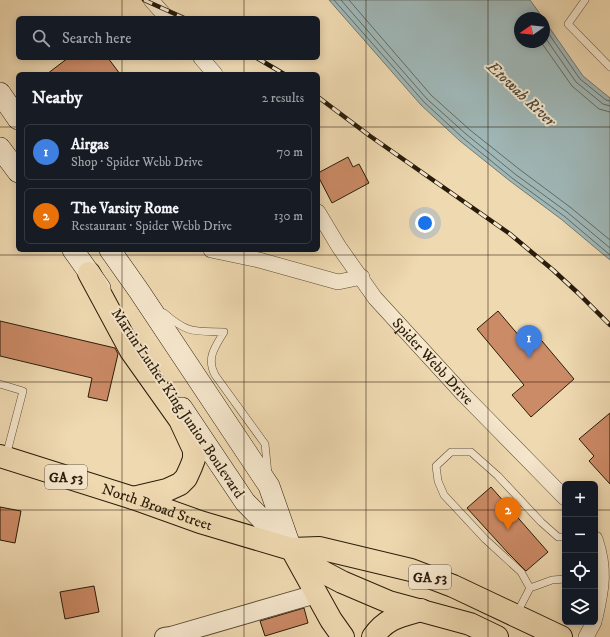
<!DOCTYPE html>
<html lang="en">
<head>
<meta charset="utf-8">
<style>
  :root { --surface:#171b24; --page:#20242c; --text:#f1f3f6; --muted:#9ea1a6; --line:#363941; --accent:#ea580c }
  body { margin:0; font-family:"IM FELL DW Pica",serif; background:var(--page); color:var(--text) }
  .controls { position:absolute; right:12px; bottom:12px; display:grid; overflow:hidden; border-radius:6px; box-shadow:0 2px 10px #0003 }
  .controls button { width:36px; height:36px; display:grid; place-items:center; padding:0; border:0; border-bottom:1px solid var(--line); background:var(--surface); color:var(--text); font:20px sans-serif }
  .compass { position:absolute; left:514px; top:12px; width:36px; height:36px; border-radius:50%; background:var(--surface); box-shadow:0 2px 10px #0003; rotate:256deg }
  .you { position:absolute; left:425px; top:223px; width:14px; height:14px; margin:-10px; border:3px solid #fff; border-radius:50%; background:#1a73e8; box-shadow:0 0 0 6px #1a73e833 }
  .badge { display:grid; place-items:center; width:26px; height:26px; border-radius:50%; background:var(--accent); color:#fff; font-size:13px; font-weight:700 }
  .pin { position:absolute; translate:-50% -33px; filter:drop-shadow(0 1px 2px #0008) }
  .pin::after { content:''; position:absolute; top:21px; width:14px; height:12px; background:inherit; clip-path:polygon(0 0,100% 0,50% 100%) }
  .list { margin:0; padding:0; list-style:none }
  h2 { display:flex; justify-content:space-between; align-items:center; height:52px; margin:0; padding:0 16px; font-size:17px }
  h2 small { font-size:13px; font-weight:400; color:var(--muted) }
  .list li { display:grid; grid-template-columns:26px 1fr auto; gap:12px; align-items:center; box-sizing:border-box; height:56px; margin:0 8px 8px; padding:0 8px; border:1px solid var(--line); border-radius:6px }
  .list b { display:block; font-size:15px; white-space:nowrap }
  .list p { margin:0; font-size:13px; white-space:nowrap; color:var(--muted) }
  .list em { font-size:13px; font-style:normal; color:var(--muted) }
  .icon { flex:none; width:22px; height:22px; fill:none; stroke:currentColor; stroke-width:2; stroke-linecap:round; stroke-linejoin:round }
  .map { position:relative; flex:none; width:610px; height:637px; overflow:hidden }
  .search { position:absolute; background:var(--surface); box-shadow:0 2px 10px #0003; left:16px; top:16px; width:304px; height:44px; display:flex; align-items:center; gap:10px; box-sizing:border-box; padding:0 14px; border-radius:6px; color:var(--muted); font-size:15px }
  .panel { position:absolute; background:var(--surface); box-shadow:0 2px 10px #0003; left:16px; top:72px; width:304px; height:180px; border-radius:6px }
  .map>svg:first-child { display:block }
  .water { fill:#9fb7b7; stroke:#707972 }
  .lines { fill:none; stroke-linecap:round; stroke-linejoin:round }
  .shore { stroke:#646a60; stroke-width:1 }
  .building { fill:#cc8b67; stroke:#291c0a }
  .service-casing { stroke:#5a4b34; stroke-width:8 }
  .minor-casing { stroke:#5a4b34; stroke-width:16 }
  .tertiary-casing { stroke:#5a4b34; stroke-width:20 }
  .secondary-casing { stroke:#291c0a; stroke-width:22 }
  .primary-casing { stroke:#291c0a; stroke-width:24 }
  .service { stroke:#f5e6cc; stroke-width:7 }
  .minor { stroke:#f5e6cc; stroke-width:15 }
  .tertiary { stroke:#f5e6cc; stroke-width:18 }
  .secondary { stroke:#f5e6cc; stroke-width:21 }
  .primary { stroke:#efd9b1; stroke-width:22 }
  .rail-casing { stroke:#291c0a; stroke-width:4.5 }
  .rail { stroke:#f5e6cc; stroke-width:3; stroke-dasharray:9; stroke-linecap:butt }
  .grid { fill:none; stroke:#291c0a; stroke-width:1; stroke-opacity:0.55 }
  .labels { text-anchor:middle; stroke-width:4; stroke-linejoin:round; paint-order:stroke }
  .shield { fill:#f5e6cc; stroke:#665944; stroke-width:1 }
  .shield-label { font-size:14px; font-weight:bold; fill:#291c0a }
  .street-label { font-size:15px; fill:#291c0a; stroke:#f5e6cc }
  .water-label { font-size:16px; font-style:italic; fill:#4c4a3e; stroke:#f5e6cc }
</style>
</head>
<body>
<div class="map">
<svg width="610" height="637" viewBox="0 0 610 637">
  <rect width="100%" height="100%" fill="#efd9b1"/>
  <filter id="stains"><feTurbulence type="fractalNoise" baseFrequency=".005" numOctaves="4"/><feColorMatrix values="0 0 0 0 .2 0 0 0 0 .09 0 0 0 0 .02 0 0 0 .5 -.17"/></filter>
  <radialGradient id="worn" r=".72"><stop offset=".6" stop-color="#630" stop-opacity="0"/><stop offset="1" stop-color="#630" stop-opacity=".3"/></radialGradient>
  <!-- water -->
  <path class="water" d="M329,0h201l13,18h-23v24h24v-22l39,56 27,22v162l-49,-41 -51,-38 -50,-40 -39,-36z"/>
  <g class="lines">
    <!-- shore -->
    <path class="shore" d="M334,0l90,102 39,36 49,40 52,38 46,39
      M341,0l86,99 39,35 49,40 52,38 43,36
      M349,0l82,95 39,35 49,39 51,38 40,33
      M544,27l36,52 26,21 4,1
      M544,36l32,46 27,22 7,2
      M541,42l31,44 27,23 11,3"/>
  </g>
  <!-- building -->
  <path class="building" d="M68,58h40l12,16h-73z
    M348,157l5,10 6,-3 10,19 -37,20 -14,-27v-3z
    M498,311l22,26 11,-9 43,51 -43,38 -19,-22 12,-10 -47,-56z
    M0,321l115,27 3,6 -11,47 -19,-4 4,-19 -92,-22z
    M610,413v71l-21,-23 5,-5 -15,-17z
    M491,487l57,65 -22,19 -18,-18 -41,-45z
    M0,507l21,4 -6,32 -15,-3z
    M94,586l5,26 -34,7 -5,-27z
    M304,608l4,15 -43,13 -5,-15z"/>
  <g class="lines">
    <defs>
      <path id="service" d="M585,0l-17,24 42,43
        M164,313c24,21 30,18 60,19 -9,15 -18,26 -9,43l50,69 3,30
        M0,384l23,7 -17,65
        M530,588l22,-8 13,-1
        M517,613l13,-25 -9,-16 -36,-33 -41,-44 -6,-14 -2,-15 15,-14h20l27,24 43,46 17,15h7"/>
      <g id="minor">
        <path d="M151,0l16,18"/>
        <path d="M201,58l14,16"/>
        <path id="s1" d="M318,212l21,35 36,51 89,97 101,103"/>
        <path d="M211,250l48,10 79,22 24,-5"/>
        <path d="M595,539c10,29 7,49 0,79"/>
        <path d="M586,637l8,-15"/>
      </g>
      <path id="tertiary" d="M164,637l7,-1 145,-42"/>
      <path id="secondary" d="M0,93l18,26
        M0,148l18,24
        M73,250l27,38
        M110,250l29,41 130,195 20,57
        M182,408l63,94 46,47"/>
      <g id="primary">
        <path d="M89,273l42,78 49,69 14,30v9l-3,8 -5,11 -6,6 -13,6 -34,8"/>
        <path id="s2" d="M0,456l133,42 67,24 91,27 28,-1 92,22 42,16 108,51"/>
        <path d="M291,549l32,23 19,10 47,20 81,22 27,13"/>
        <path d="M295,555l36,65 12,17"/>
        <path d="M373,637c13,-19 27,-21 48,-27"/>
      </g>
    </defs>
    <!-- service casing -->
    <use href="#service" class="service-casing"/>
    <!-- minor casing -->
    <use href="#minor" class="minor-casing"/>
    <!-- tertiary casing -->
    <use href="#tertiary" class="tertiary-casing"/>
    <!-- secondary casing -->
    <use href="#secondary" class="secondary-casing"/>
    <!-- primary casing -->
    <use href="#primary" class="primary-casing"/>
    <!-- service -->
    <use href="#service" class="service"/>
    <!-- minor -->
    <use href="#minor" class="minor"/>
    <!-- tertiary -->
    <use href="#tertiary" class="tertiary"/>
    <!-- secondary -->
    <use href="#secondary" class="secondary"/>
    <!-- primary -->
    <use href="#primary" class="primary"/>
    <defs>
      <path id="rail" d="M144,0l40,18
        M257,58l27,16
        M318,97l52,39 140,98 43,36 25,23 32,32"/>
    </defs>
    <!-- rail casing -->
    <use href="#rail" class="rail-casing"/>
    <!-- rail -->
    <use href="#rail" class="rail"/>
  </g>
  <!-- grid -->
  <path class="grid" d="M122,0v18M244,0v18M366,0v637M488,0v637M122,58v16M244,58v16M0,127h18M318,127h292M122,250v387M244,250v387M0,255h610M0,382h610M0,510h565M595,510h15"/>
  <g class="labels">
    <!-- shield labels -->
    <g class="shield">
      <rect x="45" y="465" width="42" height="24" rx="3"/>
      <rect x="409" y="565" width="42" height="24" rx="3"/>
    </g>
    <g class="shield-label">
      <text x="66" y="482">GA 53</text>
      <text x="430" y="582">GA 53</text>
    </g>
    <!-- street labels -->
    <g class="street-label">
      <text dy="5" stroke="none"><textPath href="#s1" startOffset="189">Spider Webb Drive</textPath></text>
      <text transform="translate(178 403) rotate(56)" y="5">Martin Luther King Junior Boulevard</text>
      <text dy="5" stroke="none"><textPath href="#s2" startOffset="165">North Broad Street</textPath></text>
    </g>
    <!-- water labels -->
    <g class="water-label">
      <text transform="translate(522 93) rotate(43)" y="6">Etowah River</text>
    </g>
  </g>
  <rect width="100%" height="100%" filter="url(#stains)"/>
  <rect width="100%" height="100%" fill="url(#worn)"/>
</svg>
<div class="controls">
<button>+</button>
<button>−</button>
<button><svg class="icon" aria-label="locate" viewBox="0 0 24 24"><circle cx="12" cy="12" r="6"/><path d="M12 2v4M12 18v4M2 12h4M18 12h4"/></svg></button>
<button><svg class="icon" aria-label="layers" viewBox="0 0 24 24"><path d="M12 4l9 5-9 5-9-5zM3 14l9 5 9-5"/></svg></button>
</div>
<svg class="compass" viewBox="-18 -18 36 36"><path d="M0-13l5 13h-10z" fill="#e53935"/><path d="M0 13l5-13h-10z" fill="#9ea1a6"/></svg>
<div class="you"></div>
<div class="pin badge" style="left:529px;top:358px;background:#3f7fe0">1</div>
<div class="pin badge" style="left:508px;top:530px;background:#e8710a">2</div>
<div class="search"><svg class="icon" aria-label="search" viewBox="0 0 24 24"><circle cx="10" cy="10" r="6"/><path d="M15 15l6 6"/></svg>Search here</div>
<section class="panel">
<h2>Nearby<small>2 results</small></h2>
<ul class="list">
<li><span class="badge" style="background:#3f7fe0">1</span><div><b>Airgas</b><p>Shop · Spider Webb Drive</p></div><em>70 m</em></li>
<li><span class="badge" style="background:#e8710a">2</span><div><b>The Varsity Rome</b><p>Restaurant · Spider Webb Drive</p></div><em>130 m</em></li>
</ul>
</section>
</div>
</body>
</html>
